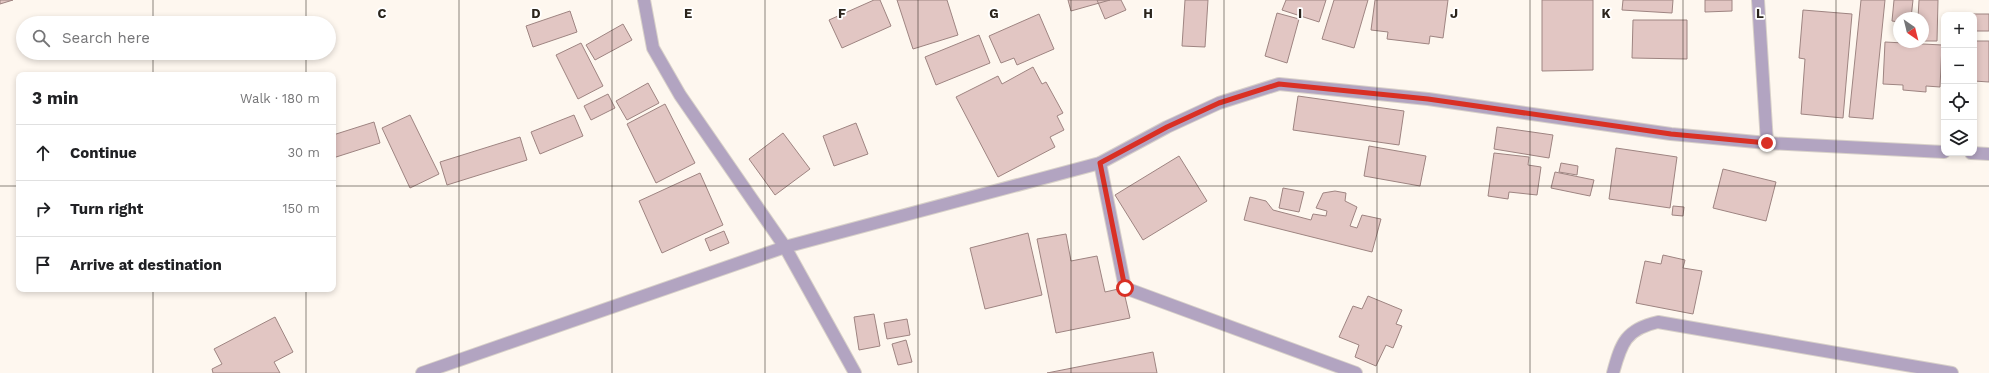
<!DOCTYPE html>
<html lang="en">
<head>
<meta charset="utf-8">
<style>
  :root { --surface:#fff; --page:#f6f6f6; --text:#202124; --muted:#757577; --line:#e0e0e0 }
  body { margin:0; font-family:"Work Sans",sans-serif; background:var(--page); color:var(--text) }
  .controls { position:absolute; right:12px; top:12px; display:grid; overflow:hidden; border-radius:8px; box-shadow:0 2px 6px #0003 }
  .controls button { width:36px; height:36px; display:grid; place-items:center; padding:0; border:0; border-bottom:1px solid var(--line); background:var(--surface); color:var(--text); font:20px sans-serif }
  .compass { position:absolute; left:1893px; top:12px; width:36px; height:36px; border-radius:50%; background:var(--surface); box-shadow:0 2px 6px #0003; rotate:145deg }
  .stop { position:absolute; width:12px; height:12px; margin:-9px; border:3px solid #d93025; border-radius:50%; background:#fff }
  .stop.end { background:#d93025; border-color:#fff; box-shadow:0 1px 4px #0008 }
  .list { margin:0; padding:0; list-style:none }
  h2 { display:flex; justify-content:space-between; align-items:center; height:52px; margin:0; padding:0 16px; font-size:17px }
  h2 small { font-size:13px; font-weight:400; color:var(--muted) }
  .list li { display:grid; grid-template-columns:26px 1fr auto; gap:12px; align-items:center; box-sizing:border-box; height:56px; padding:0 16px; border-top:1px solid var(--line) }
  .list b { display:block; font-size:15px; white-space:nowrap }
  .list em { font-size:13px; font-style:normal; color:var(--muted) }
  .icon { flex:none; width:22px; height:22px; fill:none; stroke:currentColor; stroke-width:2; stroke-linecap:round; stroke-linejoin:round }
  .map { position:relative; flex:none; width:1989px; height:373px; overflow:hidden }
  .search { position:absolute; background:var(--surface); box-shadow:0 2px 6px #0003; left:16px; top:16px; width:320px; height:44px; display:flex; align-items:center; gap:10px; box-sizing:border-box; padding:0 14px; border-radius:22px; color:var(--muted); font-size:15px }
  .panel { position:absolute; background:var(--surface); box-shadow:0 2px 6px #0003; left:16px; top:72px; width:320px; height:220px; border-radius:8px }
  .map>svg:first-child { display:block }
  .building { fill:#e2c6c3; stroke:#9e8481 }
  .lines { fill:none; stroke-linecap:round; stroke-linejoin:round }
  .lane-casing { stroke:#d8d1c9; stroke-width:14 }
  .street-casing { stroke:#d8d1c9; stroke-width:14 }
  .lane { stroke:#b2a4c1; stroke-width:12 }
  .street { stroke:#b2a4c1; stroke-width:12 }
  .route { stroke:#d93025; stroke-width:5 }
  .grid { fill:none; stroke:#2b251d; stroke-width:1; stroke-opacity:0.55 }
  .grid-label { font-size:13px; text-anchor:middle; font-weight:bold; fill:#2b251d; stroke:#fff; stroke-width:3.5; stroke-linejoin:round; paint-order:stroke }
</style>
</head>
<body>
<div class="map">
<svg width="1989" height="373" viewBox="0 0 1989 373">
  <rect width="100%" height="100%" fill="#fef7ef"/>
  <!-- building -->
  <path class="building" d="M0,0h13l-13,4z
    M874,0h6l11,26 -49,22 -13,-28z
    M897,0h50l11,35 -45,14z
    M1068,0h42l-39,11z
    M1097,0h24l5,10 -21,9z
    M1185,0h23l-3,47 -23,-1z
    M1286,0h40l-7,22 -37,-12z
    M1334,0h34l-14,48 -32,-9z
    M1375,0h73l-5,38 -13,-2 -1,8 -42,-5 1,-7 -17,-2z
    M1542,0h51v70l-51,1z
    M1623,0h50l-1,13 -50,-3z
    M1705,0h27v11l-27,1z
    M1861,0h24l-12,119 -24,-2z
    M1894,0h19l-2,18h-12v4l-7,-1z
    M1919,0h19l-1,41h-14v-23h-5z
    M1803,10l49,4 -9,104 -42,-4 4,-55 -6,-1z
    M570,11l7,21 -44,15 -7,-21z
    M1277,13l22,6 -12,44 -22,-7z
    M1039,14l15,35 -37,16 -3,-7 -13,5 -12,-27z
    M1953,14h36v17h-15v-16z
    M1633,20h54v39l-55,-1z
    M623,24l9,16 -37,20 -9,-15z
    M979,35l11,28 -54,22 -11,-28z
    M1974,41h15v41l-15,-1z
    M1885,42l57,3 -2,42 -14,-1v6l-23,-2v-5l-20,-1z
    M581,43l22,43 -25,13 -22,-44z
    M1033,67l9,17 4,-2 17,31 -6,3 7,14 -14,7 5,10 -57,30 -42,-80 42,-21 4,8z
    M648,83l11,20 -32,17 -11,-19z
    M608,94l7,14 -24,12 -7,-14z
    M1298,96l106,15 -5,34 -106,-15z
    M665,104l30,59 -39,20 -29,-59z
    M410,115l29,59 -29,14 -28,-60z
    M574,115l9,21 -43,18 -9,-22z
    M374,122l6,21 -47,15v-23z
    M856,123l12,31 -34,12 -11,-30z
    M1497,127l56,8 -4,23 -55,-9z
    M783,133l27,36 -35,26 -26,-36z
    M520,137l7,23 -80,25 -7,-23z
    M1369,146l57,10 -6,30 -56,-10z
    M1616,148l61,9 -7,51 -61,-9z
    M1494,153l35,4 -1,8 13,2 -4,28 -28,-3 -1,7 -20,-3z
    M1179,156l28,45 -64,39 -28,-45z
    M1561,163l17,3 -1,9 -18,-3z
    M1723,169l53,13 -10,39 -53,-13z
    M1555,172l39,8 -4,16 -39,-8z
    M700,173l23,52 -61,28 -23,-52z
    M1283,188l21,4 -5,20 -20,-4z
    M1335,191l11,2 -1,8 12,6 -7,19 7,2 5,-13 19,4 -9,33 -128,-32 6,-23 16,4 7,9 38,10 2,-6 13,2 1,-5 -11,-3 7,-15z
    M1673,206l11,1 -1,9 -11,-1z
    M724,231l5,12 -19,8 -5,-12z
    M1028,233l14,62 -57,14 -15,-61z
    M1066,234l5,27 26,-5 8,36 18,-4 7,30 -74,15 -19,-94z
    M1663,255l22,5 -2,8 19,3 -9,43 -57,-11 9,-42 16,3z
    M1368,296l34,14 -6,14 6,2 -9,22 -7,-3 -10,21 -21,-9 4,-12 -20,-8 14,-31 9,3z
    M874,314l6,32 -21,4 -5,-33z
    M275,317l18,35 -19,10 6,11h-67l-1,-4 10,-5 -8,-15z
    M907,319l3,16 -23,4 -3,-16z
    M906,340l6,22 -14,3 -6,-21z
    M1153,352l4,21h-110z"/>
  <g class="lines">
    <defs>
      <path id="lane" d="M1100,163l25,125"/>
      <path id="street" d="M644,0l9,48 27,47 105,152 70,126
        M1758,0l9,143
        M1971,153l18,1
        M1125,288l231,85
        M422,373l363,-126 315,-84 67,-36 52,-24 60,-19 149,15 243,35 96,9 177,9
        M1613,373c8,-30 13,-44 45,-51l294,51"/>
    </defs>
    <!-- lane casing -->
    <use href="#lane" class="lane-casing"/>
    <!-- street casing -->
    <use href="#street" class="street-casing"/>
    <!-- lane -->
    <use href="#lane" class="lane"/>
    <!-- street -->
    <use href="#street" class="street"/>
  </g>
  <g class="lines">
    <!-- route -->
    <path class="route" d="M1125,288l-25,-125 67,-36 52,-24 60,-19 149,15 243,35 96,9"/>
  </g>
  <!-- grid -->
  <path class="grid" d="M153,0v23M306,0v23M459,0v373M612,0v373M765,0v373M918,0v373M1071,0v373M1224,0v373M1377,0v373M1530,0v373M1683,0v373M1836,0v373M153,53v22M306,53v22M0,186h19M333,186h1656M153,289v84M306,289v84"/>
  <g class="grid-label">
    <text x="382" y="18">C</text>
    <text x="536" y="18">D</text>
    <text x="688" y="18">E</text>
    <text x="842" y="18">F</text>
    <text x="994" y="18">G</text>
    <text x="1148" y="18">H</text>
    <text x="1300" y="18">I</text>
    <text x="1454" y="18">J</text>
    <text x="1606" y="18">K</text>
    <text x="1760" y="18">L</text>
  </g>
</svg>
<div class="controls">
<button>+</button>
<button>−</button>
<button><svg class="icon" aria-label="locate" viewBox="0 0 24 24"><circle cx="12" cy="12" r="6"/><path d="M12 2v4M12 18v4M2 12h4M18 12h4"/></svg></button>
<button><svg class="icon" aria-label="layers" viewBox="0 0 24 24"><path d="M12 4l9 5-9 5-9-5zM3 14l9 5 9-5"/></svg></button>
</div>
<svg class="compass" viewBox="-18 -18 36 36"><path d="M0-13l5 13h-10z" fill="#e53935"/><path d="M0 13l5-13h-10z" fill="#757577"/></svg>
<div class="stop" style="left:1125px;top:288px"></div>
<div class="stop end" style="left:1767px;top:143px"></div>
<div class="search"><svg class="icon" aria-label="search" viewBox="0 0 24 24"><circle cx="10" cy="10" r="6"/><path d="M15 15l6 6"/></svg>Search here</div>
<section class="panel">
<h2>3 min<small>Walk · 180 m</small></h2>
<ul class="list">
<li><svg class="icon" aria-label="ahead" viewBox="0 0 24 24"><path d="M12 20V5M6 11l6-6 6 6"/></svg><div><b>Continue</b></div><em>30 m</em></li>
<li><svg class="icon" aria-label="right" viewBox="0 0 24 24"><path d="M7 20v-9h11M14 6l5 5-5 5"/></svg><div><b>Turn right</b></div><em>150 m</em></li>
<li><svg class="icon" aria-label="arrive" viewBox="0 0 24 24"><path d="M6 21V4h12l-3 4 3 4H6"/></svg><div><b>Arrive at destination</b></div></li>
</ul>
</section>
</div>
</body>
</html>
